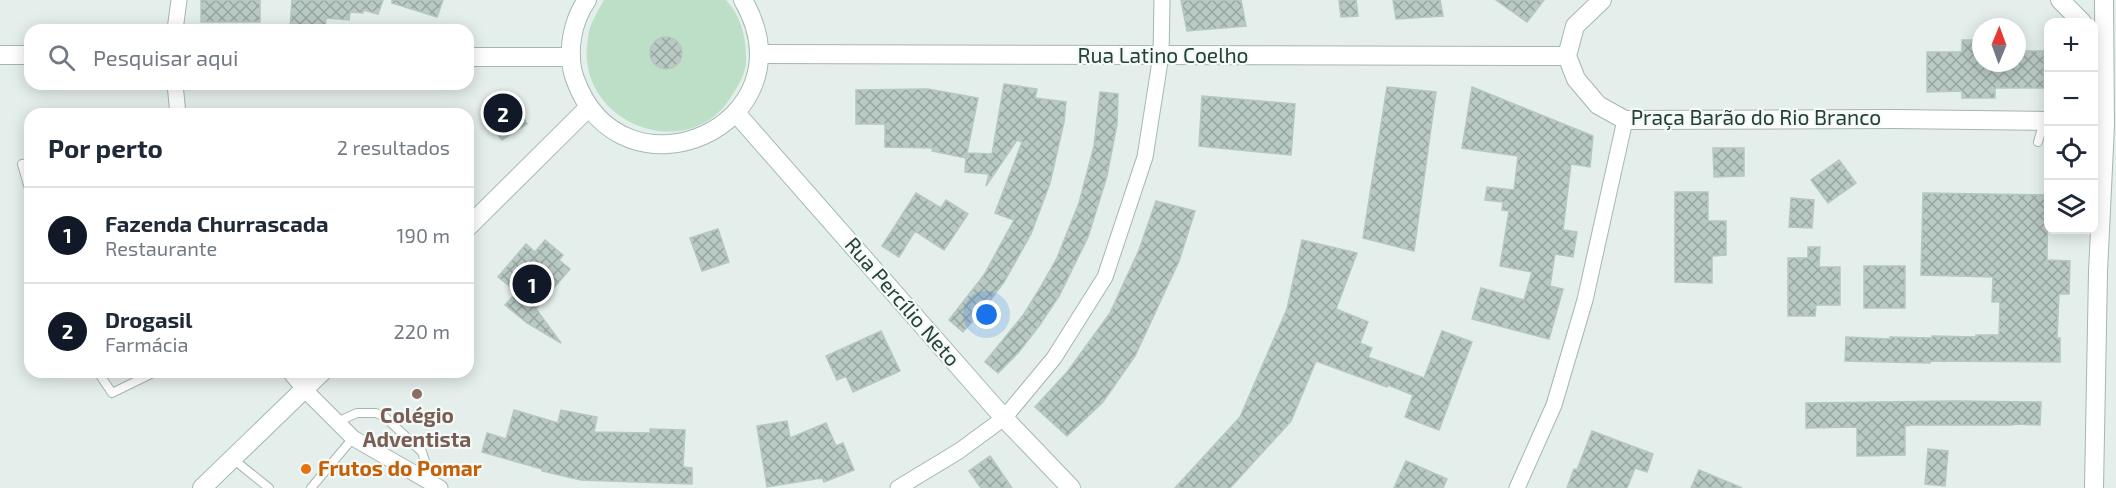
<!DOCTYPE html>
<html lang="pt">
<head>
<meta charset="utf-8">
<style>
  :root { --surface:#fff; --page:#f6f6f7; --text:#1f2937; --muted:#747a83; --line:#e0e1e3; --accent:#111827 }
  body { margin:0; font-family:"Exo 2",sans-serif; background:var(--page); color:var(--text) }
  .controls { position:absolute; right:18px; top:18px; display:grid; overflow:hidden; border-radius:12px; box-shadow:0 3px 15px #0003 }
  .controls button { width:54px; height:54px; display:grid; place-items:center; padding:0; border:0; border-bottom:2px solid var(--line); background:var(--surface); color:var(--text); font:30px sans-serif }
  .compass { position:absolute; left:1972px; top:18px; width:54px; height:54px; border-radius:50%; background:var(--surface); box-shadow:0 3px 15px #0003; rotate:1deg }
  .you { position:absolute; left:987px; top:315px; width:21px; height:21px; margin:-15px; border:4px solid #fff; border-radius:50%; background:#1a73e8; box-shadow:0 0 0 9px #1a73e833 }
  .badge { display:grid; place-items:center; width:39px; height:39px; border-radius:50%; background:var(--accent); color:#fff; font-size:20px; font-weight:700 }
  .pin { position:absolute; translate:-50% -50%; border:3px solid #fff; box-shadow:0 2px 6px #0006 }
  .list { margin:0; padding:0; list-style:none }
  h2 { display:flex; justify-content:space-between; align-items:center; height:78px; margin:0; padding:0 24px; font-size:26px }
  h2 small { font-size:20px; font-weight:400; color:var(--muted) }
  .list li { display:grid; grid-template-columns:39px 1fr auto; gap:18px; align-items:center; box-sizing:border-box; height:96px; padding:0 24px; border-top:2px solid var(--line) }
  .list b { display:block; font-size:22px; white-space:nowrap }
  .list p { margin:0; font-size:20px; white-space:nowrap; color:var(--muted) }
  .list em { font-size:20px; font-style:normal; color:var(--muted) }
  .icon { flex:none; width:33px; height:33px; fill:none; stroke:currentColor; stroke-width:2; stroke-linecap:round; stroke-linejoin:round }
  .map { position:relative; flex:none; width:2116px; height:488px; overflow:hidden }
  .search { position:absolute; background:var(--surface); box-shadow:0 3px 15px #0003; left:24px; top:24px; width:450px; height:66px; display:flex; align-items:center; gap:15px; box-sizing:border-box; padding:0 21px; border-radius:18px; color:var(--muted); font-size:22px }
  .panel { position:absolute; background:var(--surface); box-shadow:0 3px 15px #0003; left:24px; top:108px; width:450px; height:270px; border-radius:18px }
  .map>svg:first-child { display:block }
  .green { fill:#bddfc8 }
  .building { fill:url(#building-cross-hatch); stroke:#b6c7c1; stroke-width:1.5 }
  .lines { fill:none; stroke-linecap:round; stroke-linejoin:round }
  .service-casing { stroke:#a6b6b1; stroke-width:10 }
  .minor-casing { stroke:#a6b6b1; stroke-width:17 }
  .tertiary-casing { stroke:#a6b6b1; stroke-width:20 }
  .secondary-casing { stroke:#a2bab2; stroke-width:20 }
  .service { stroke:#fff; stroke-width:8 }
  .minor { stroke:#fff; stroke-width:15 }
  .tertiary { stroke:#fff; stroke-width:18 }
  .secondary { stroke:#fff; stroke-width:18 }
  .education-dot { fill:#8d6e63; stroke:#f5faf8; stroke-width:2 }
  .food-dot { fill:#e8710a; stroke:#f5faf8; stroke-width:2 }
  .labels { text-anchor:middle; stroke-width:4.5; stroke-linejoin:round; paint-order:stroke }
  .street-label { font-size:21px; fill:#234039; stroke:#f5faf8 }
  .education-label { font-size:21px; font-weight:bold; fill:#785e54; stroke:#f5faf8 }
  .food-label { font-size:21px; font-weight:bold; fill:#c56008; stroke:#f5faf8; text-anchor:start }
</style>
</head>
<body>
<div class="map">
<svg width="2116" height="488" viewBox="0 0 2116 488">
  <defs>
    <pattern id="building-cross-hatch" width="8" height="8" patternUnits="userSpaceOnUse" patternTransform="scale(1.5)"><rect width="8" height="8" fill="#b9c9c3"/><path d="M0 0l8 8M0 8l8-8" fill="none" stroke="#96a59f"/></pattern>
  </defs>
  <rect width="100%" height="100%" fill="#e4eeea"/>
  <!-- green -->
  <path class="green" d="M604,0h122c16,17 21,41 20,63 -1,13 -10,26 -17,37 -44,64 -149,23 -142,-54 1,-6 1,-12 3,-18 3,-9 9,-19 14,-28z"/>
  <!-- building -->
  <path class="building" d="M201,0h59v22h-59z
    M292,0h91l-5,14 -15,-4v3l-13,-1 -1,8 -23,-2 -1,12 -35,-1z
    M392,0h51l-6,17 -45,-14z
    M1181,0h60l5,26 -59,5z
    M1339,0h17l2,16 -17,1z
    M1393,0h47l3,16 -47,3z
    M1496,0h48l-17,22z
    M650 53a16 16 0 1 1 32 0a16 16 0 1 1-32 0Z
    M1962,40h19v23h36v-12h27v37h-49v10h-33v-7l-35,1v-40h35z
    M1004,84l33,5 -2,9 31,4 -2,20 -14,61 -19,51 -27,48 -18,24 -23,26 -14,-12 35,-45 30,-55 -19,-7 27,-71 -5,-2 -31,46 3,-12 -24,-2 1,-14 -34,-7 1,-3 -48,-1v-23h-29v-34l72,-1 50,9 -11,55 25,1z
    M1387,87l49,5 -22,159 -51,-13z
    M1472,87l121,49 -3,31 -19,-3 -8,66 14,2 -4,25 -18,-3 -5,32 13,3 -14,50 -77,-20 9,-31 43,12 8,-28 -32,-6 9,-55 -7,-1 1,-8 -18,-2 2,-13 27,3 4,-34 -56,-8z
    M1100,92l18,2 -1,30 -10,52 -19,61 -29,59 -20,30 -21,27 -20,20 -13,-11 39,-48 16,-26 17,-30 22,-55 15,-57z
    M1202,96l93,8 -4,51 -92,-9z
    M513,97l14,27 -25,16 -16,-19 -2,-16z
    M1713,148h31v28l-30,1z
    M1839,160l17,23 -28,20 -17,-23z
    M1675,192h33v29h18v34l-14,1v27l-37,-1z
    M916,193l25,15 5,-8 22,14 -24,36 -29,-19 -16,26 -17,-11z
    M1923,193l125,2 -1,65 23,1 -1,33h-10l-2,44h3v24l-130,-1v2l-85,-2 1,-24 44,2v-2l42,1v-2l44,1v-2h23l1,-33h-8l1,-25 -72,-2z
    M1791,198l23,2 -2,28 -23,-1z
    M1156,201l39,10 -16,50 -44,95 -32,46 -36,34 -32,-29 33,-36 42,-58 29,-63z
    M718,229l11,33 -27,9 -12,-33z
    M545,240l18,15 -4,5 11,9 -34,40 25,34 -34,-20 -22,-18 12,-13 -19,-15 28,-33 9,8z
    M1302,240l55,13 -21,56 32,13 -8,21 12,5 -4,9 56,21 18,-47 30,11 -33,88 -34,-13 8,-22 -25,-10 -1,2 -71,-26 -25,60 -61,67h-55l65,-71 47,-108z
    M1808,247h12l-1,20h21v38h-24l-1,11h-27v-58h20z
    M1864,266h41v42h-41z
    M881,331l19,40 -47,21 -7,-16 -9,4 -11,-24z
    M1954,401l87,1 -1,23 -27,-1v1h-102l-6,1v29l-48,1v-29l-51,1v-25z
    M514,410l44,13 3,-13 36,7 -3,15 56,1v-4l35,1 -2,37 9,1v16l-111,-4 -39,-9v-2l-60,-17 5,-19 19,6z
    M787,421l3,17 36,-15 10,23 7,-3 11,27 -30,12 -2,-4 -55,9 -10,-61z
    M1592,431l61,23 -6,18 -12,-4 -8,20h-60l7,-19 3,1z
    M1928,449l20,2 -3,35 -20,-2z
    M990,456l22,32h-31l-12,-17z
    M1406,461l41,18 -4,9h-49z
    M1699,470l43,18h-51z"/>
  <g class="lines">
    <defs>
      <path id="service" d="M2038,142l6,-21
        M30,163l-8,1 8,28
        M98,372l14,21 43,-21
        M337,422l20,-9h19l9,4 37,35 10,30
        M233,459l36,29
        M311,488l42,-50"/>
      <path id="minor" d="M175,30l4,-30
        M175,84l3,30
        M290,372l14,17 49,49 87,50
        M898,488l61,-37 45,-33 50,-60 51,-81 40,-120 16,-102 1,-55
        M1517,488l37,-83 31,-105 40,-180"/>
      <path id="tertiary" d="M1602,0l-27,26 -8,30 9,23 22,26 27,15 269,-1 154,2
        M2060,0l22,22
        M759,54l808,2
        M0,55h30
        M468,57h103
        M2094,488l4,-216 7,-147 -1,-125"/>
      <path id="secondary" d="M587,0c-15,21 -21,54 -12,79 47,130 240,46 168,-79
        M736,113l268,305 67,70
        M468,227l121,-120
        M202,488l120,-116"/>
    </defs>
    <!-- service casing -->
    <use href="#service" class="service-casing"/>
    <!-- minor casing -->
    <use href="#minor" class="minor-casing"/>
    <!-- tertiary casing -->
    <use href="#tertiary" class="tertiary-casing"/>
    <!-- secondary casing -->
    <use href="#secondary" class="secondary-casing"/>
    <!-- service -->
    <use href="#service" class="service"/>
    <!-- minor -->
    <use href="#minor" class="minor"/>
    <!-- tertiary -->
    <use href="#tertiary" class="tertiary"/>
    <!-- secondary -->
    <use href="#secondary" class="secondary"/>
  </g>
  <!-- markers -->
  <circle class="education-dot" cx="417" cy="394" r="6"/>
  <circle class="food-dot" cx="306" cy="469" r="6"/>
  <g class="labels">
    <!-- street labels -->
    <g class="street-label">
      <text x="1163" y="63">Rua Latino Coelho</text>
      <text x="1756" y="125">Praça Barão do Rio Branco</text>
      <text transform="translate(902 302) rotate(49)" y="7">Rua Percílio Neto</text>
    </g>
    <!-- education labels -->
    <g class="education-label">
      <text x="417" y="423">Colégio<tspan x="417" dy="24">Adventista</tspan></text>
    </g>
    <!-- food labels -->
    <g class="food-label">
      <text x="318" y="476">Frutos do Pomar</text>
    </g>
  </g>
</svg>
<div class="controls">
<button>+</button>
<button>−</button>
<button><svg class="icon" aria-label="locate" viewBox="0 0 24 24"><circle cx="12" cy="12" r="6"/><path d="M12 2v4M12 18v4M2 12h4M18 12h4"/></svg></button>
<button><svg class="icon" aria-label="layers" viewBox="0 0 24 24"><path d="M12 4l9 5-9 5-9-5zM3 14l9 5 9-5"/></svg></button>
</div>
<svg class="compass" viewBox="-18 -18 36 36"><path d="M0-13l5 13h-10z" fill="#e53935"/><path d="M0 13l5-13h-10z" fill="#747a83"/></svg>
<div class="you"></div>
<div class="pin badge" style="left:532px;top:284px">1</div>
<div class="pin badge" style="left:503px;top:113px">2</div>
<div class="search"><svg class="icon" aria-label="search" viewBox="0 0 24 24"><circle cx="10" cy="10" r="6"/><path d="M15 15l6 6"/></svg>Pesquisar aqui</div>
<section class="panel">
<h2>Por perto<small>2 resultados</small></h2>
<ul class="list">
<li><span class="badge">1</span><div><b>Fazenda Churrascada</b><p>Restaurante</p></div><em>190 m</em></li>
<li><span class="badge">2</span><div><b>Drogasil</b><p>Farmácia</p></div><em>220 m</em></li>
</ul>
</section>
</div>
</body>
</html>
